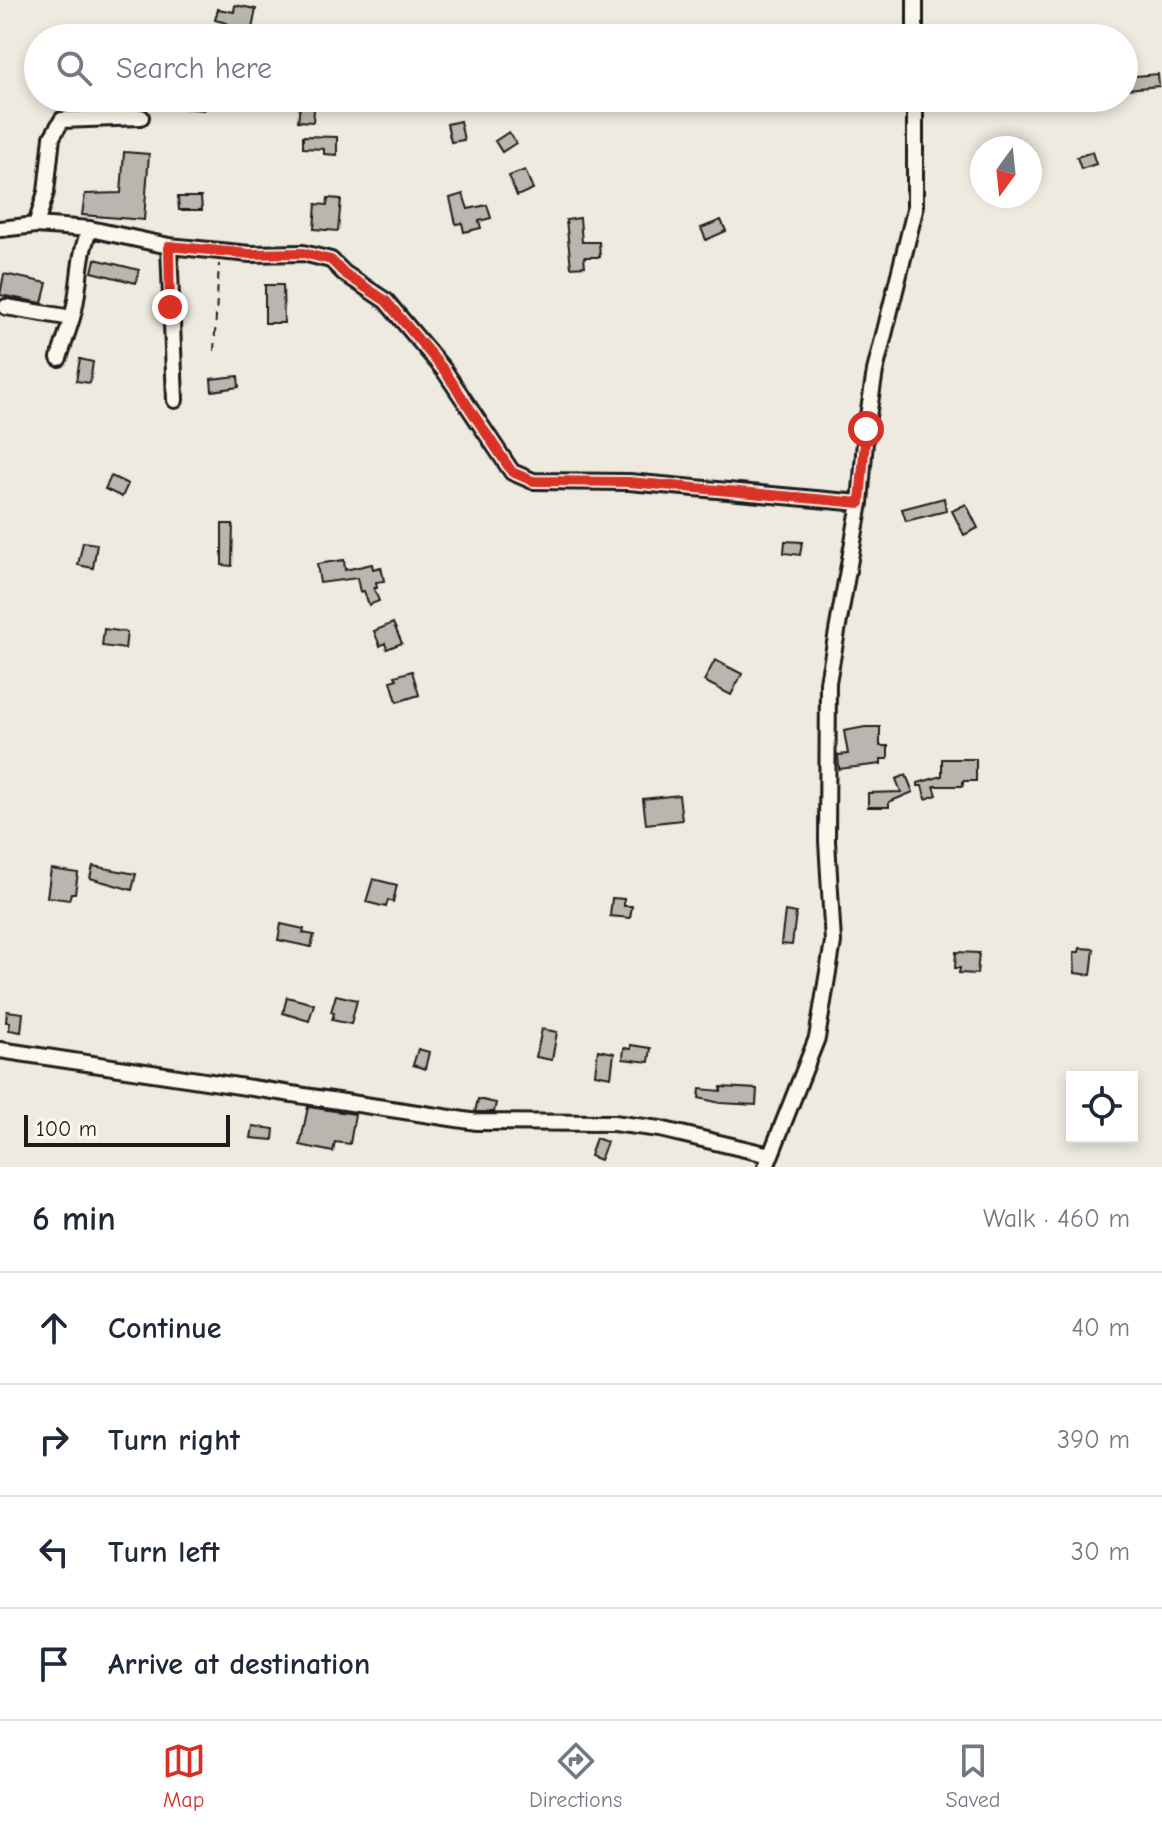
<!DOCTYPE html>
<html lang="en">
<head>
<meta charset="utf-8">
<style>
  :root { --surface:#fff; --page:#f2f2f3; --text:#1f2937; --muted:#747a83; --line:#e0e1e3; --accent:#d93025 }
  body { margin:0; font-family:"Comic Neue",sans-serif; background:var(--page); color:var(--text) }
  .controls { position:absolute; right:24px; bottom:24px; display:grid; overflow:hidden; border-radius:0px; box-shadow:0 4px 12px #0003 }
  .controls button { width:72px; height:72px; display:grid; place-items:center; padding:0; border:0; border-bottom:2px solid var(--line); background:var(--surface); color:var(--text); font:40px sans-serif }
  .compass { position:absolute; left:970px; top:136px; width:72px; height:72px; border-radius:50%; background:var(--surface); box-shadow:0 4px 12px #0003; rotate:195deg }
  .scale { position:absolute; left:24px; bottom:20px; width:206px; box-sizing:border-box; padding-left:8px; border:4px solid #1c1c1c; border-top:0; font-size:22px; line-height:28px; white-space:nowrap; color:#1c1c1c; -webkit-text-stroke:6px #fbf7ec; paint-order:stroke }
  .stop { position:absolute; width:24px; height:24px; margin:-18px; border:6px solid #d93025; border-radius:50%; background:#fff }
  .stop.end { background:#d93025; border-color:#fff; box-shadow:0 2px 8px #0008 }
  .list { margin:0; padding:0; list-style:none }
  h2 { display:flex; justify-content:space-between; align-items:center; height:104px; margin:0; padding:0 32px; font-size:34px }
  h2 small { font-size:26px; font-weight:400; color:var(--muted) }
  .list li { display:grid; grid-template-columns:52px 1fr auto; gap:24px; align-items:center; box-sizing:border-box; height:112px; padding:0 32px; border-top:2px solid var(--line) }
  .list b { display:block; font-size:30px; white-space:nowrap }
  .list em { font-size:26px; font-style:normal; color:var(--muted) }
  .icon { flex:none; width:44px; height:44px; fill:none; stroke:currentColor; stroke-width:2; stroke-linecap:round; stroke-linejoin:round }
  .map { position:relative; flex:none; width:1162px; height:1167px; overflow:hidden }
  .search { position:absolute; background:var(--surface); box-shadow:0 4px 12px #0003; left:24px; right:24px; top:24px; height:88px; display:flex; align-items:center; gap:20px; box-sizing:border-box; padding:0 28px; border-radius:44px; color:var(--muted); font-size:30px }
  .sheet { height:552px; background:var(--surface) }
  nav { display:flex; justify-content:space-around; align-items:center; box-sizing:border-box; height:112px; border-top:2px solid var(--line); background:var(--surface); font-size:22px; color:var(--muted) }
  nav a { display:grid; justify-items:center; gap:4px }
  nav .on { color:var(--accent) }
  .map>svg:first-child { display:block }
  .building { fill:#b9b6af; stroke:#1c1c1c; stroke-width:2 }
  .lines { fill:none; stroke-linecap:round; stroke-linejoin:round }
  .minor-casing { stroke:#1c1c1c; stroke-width:20 }
  .path { stroke:#1c1c1c; stroke-width:2; stroke-dasharray:8 6; stroke-linecap:butt }
  .minor { stroke:#fbf7ec; stroke-width:14 }
  .route { stroke:#d93025; stroke-width:10 }
</style>
</head>
<body>
<div class="map">
<svg width="1162" height="1167" viewBox="0 0 1162 1167">
  <rect width="100%" height="100%" fill="#eeeadf"/>
  <filter id="ink" filterUnits="userSpaceOnUse"><feTurbulence type="fractalNoise" baseFrequency=".0125" numOctaves="2"/><feDisplacementMap in="SourceGraphic" scale="16" xChannelSelector="R" yChannelSelector="G"/><feConvolveMatrix kernelMatrix="1 2 1 2 8 2 1 2 1" color-interpolation-filters="sRGB"/></filter>
  <g filter="url(#ink)">
    <!-- building -->
    <path class="building" d="M235,5l21,4 -4,20 -4,-1 -1,6 -21,-4 1,-7 -12,-3 3,-11 16,3z
      M329,25l20,1 -1,12h-20z
      M1158,74l1,12 -32,3 -2,-12z
      M159,98h46l-1,12 -45,-4z
      M301,98h14l-2,24 -15,-1z
      M460,121l4,19 -13,2 -4,-18z
      M509,132l7,11 -14,9 -7,-11z
      M303,136l34,1v18l-13,-1v-5l-21,-1z
      M124,152l25,2 -5,66 -62,-5 3,-21 36,-1z
      M1092,152l4,12 -15,5 -4,-12z
      M525,170l8,19 -16,7 -8,-20z
      M463,194l5,15 19,-4 4,13 -12,3 2,7 -17,4 -2,-9 -6,1 -6,-26z
      M178,197h23l1,13h-23z
      M328,198l13,1 -3,32 -24,-2 2,-25 11,1z
      M580,218l2,24h17l1,15h-16l1,9 -14,1 -5,-47z
      M721,220l5,11 -20,9 -5,-12z
      M95,259l44,11 -3,13 -44,-11z
      M4,274l43,9 -5,20 -42,-8z
      M265,285h18l1,38h-19z
      M80,359l13,3 -3,21 -14,-2z
      M238,376l1,11 -27,4 -1,-12z
      M111,476l17,8 -6,13 -17,-8z
      M944,498l2,13 -40,10 -4,-12z
      M966,504l12,24 -14,7 -12,-24z
      M222,524h11l-1,42 -10,-1z
      M785,541l17,1 -2,13 -16,-2z
      M83,542l14,2 -4,24 -15,-3z
      M344,560l1,10 27,-6 1,5 8,-2 3,14 -8,1 1,6h-3l5,13 -10,4 -5,-14 -4,1 -3,-14 -37,5 -3,-19z
      M393,623l9,20 -15,6 -2,-6 -5,3 -6,-15z
      M104,629l23,3 -2,17 -23,-3z
      M715,660l27,14 -11,21 -27,-14z
      M412,671l7,24 -22,7 -6,-21 6,-2 -2,-3z
      M865,727h15v19h8v13h-7v5l-42,5 -1,-14 10,-1 -4,-23z
      M942,759h34v22h-13v5h-29l3,9 -11,4 -4,-13h-4v-3l24,-7z
      M906,775l7,17 -24,10v5h-21v-14l33,-1 -5,-13z
      M679,795l3,25 -36,4 -3,-25z
      M93,866l43,8 -4,16 -42,-12z
      M51,869l27,4 -3,20h-4l-2,7 -22,-3z
      M373,879l24,6 -4,17 -5,-2 -2,7 -20,-5z
      M612,898l12,1v7h8l-2,12 -20,-2z
      M785,911l11,2 -4,32 -11,-1z
      M281,924l23,5 -1,4 11,2 -3,12 -33,-7z
      M1080,948l14,1 -3,26 -16,-2 -1,-21h5z
      M956,952l23,1 -2,21 -18,-1 1,-5h-5z
      M336,995l21,5 -6,24 -19,-4 2,-7 -3,-1z
      M287,997l27,7 -5,17 -26,-8z
      M7,1011l16,2 -2,19 -12,-2 1,-8h-4z
      M542,1029l15,3 -5,28 -16,-3z
      M631,1045l20,3 -2,14 -26,-3 1,-11 7,1z
      M418,1049l11,3 -4,17 -12,-4z
      M598,1050l16,3 -3,24 -16,-3z
      M721,1087l36,2 -1,16 -36,-2 -21,-5 1,-9 21,2z
      M478,1099l18,4 -2,9h-19z
      M308,1107l47,7 -5,30 -15,-2 -2,10 -33,-7z
      M253,1126l21,3 -1,11 -22,-2z
      M596,1138l11,4 -7,18 -10,-4z"/>
    <g class="lines">
      <defs>
        <path id="minor" d="M915,0v38
          M36,225l10,-33 6,-55 10,-17 79,-3
          M0,229l36,-4 54,4 79,17 81,8 53,-1 28,7 13,13 42,28 58,69 68,102 21,9 96,1 231,21
          M169,246l6,154
          M6,307l66,11c9,-30 5,-61 18,-89
          M59,358l13,-40
          M0,1050l477,72 136,1 47,6 110,26
          M766,1167l51,-129 16,-96 -6,-101 1,-159 32,-179 6,-74 9,-58 40,-161v-112"/>
      </defs>
      <!-- minor casing -->
      <use href="#minor" class="minor-casing"/>
      <!-- path -->
      <path class="path" d="M214,351l5,-87"/>
      <!-- minor -->
      <use href="#minor" class="minor"/>
    </g>
  </g>
  <g class="lines" filter="url(#ink)">
    <!-- route -->
    <path class="route" d="M170,307l-1,-61 81,8 53,-1 28,7 13,13 42,28 58,69 68,102 21,9 96,1 231,21 6,-74"/>
  </g>
</svg>
<div class="controls">
<button><svg class="icon" aria-label="locate" viewBox="0 0 24 24"><circle cx="12" cy="12" r="6"/><path d="M12 2v4M12 18v4M2 12h4M18 12h4"/></svg></button>
</div>
<svg class="compass" viewBox="-18 -18 36 36"><path d="M0-13l5 13h-10z" fill="#e53935"/><path d="M0 13l5-13h-10z" fill="#747a83"/></svg>
<div class="scale">100 m</div>
<div class="stop" style="left:866px;top:429px"></div>
<div class="stop end" style="left:170px;top:307px"></div>
<div class="search"><svg class="icon" aria-label="search" viewBox="0 0 24 24"><circle cx="10" cy="10" r="6"/><path d="M15 15l6 6"/></svg>Search here</div>
</div>
<section class="sheet">
<h2>6 min<small>Walk · 460 m</small></h2>
<ul class="list">
<li><svg class="icon" aria-label="ahead" viewBox="0 0 24 24"><path d="M12 20V5M6 11l6-6 6 6"/></svg><div><b>Continue</b></div><em>40 m</em></li>
<li><svg class="icon" aria-label="right" viewBox="0 0 24 24"><path d="M7 20v-9h11M14 6l5 5-5 5"/></svg><div><b>Turn right</b></div><em>390 m</em></li>
<li><svg class="icon" aria-label="left" viewBox="0 0 24 24"><path d="M17 20v-9H6M10 6l-5 5 5 5"/></svg><div><b>Turn left</b></div><em>30 m</em></li>
<li><svg class="icon" aria-label="arrive" viewBox="0 0 24 24"><path d="M6 21V4h12l-3 4 3 4H6"/></svg><div><b>Arrive at destination</b></div></li>
</ul>
</section>
<nav>
<a class="on"><svg class="icon" aria-label="map" viewBox="0 0 24 24"><path d="M3 6l6-2 6 2 6-2v14l-6 2-6-2-6 2zM9 4v14M15 6v14"/></svg>Map</a>
<a><svg class="icon" aria-label="directions" viewBox="0 0 24 24"><path d="M12 3l9 9-9 9-9-9zM9 14v-3h6M13 9l2 2-2 2"/></svg>Directions</a>
<a><svg class="icon" aria-label="saved" viewBox="0 0 24 24"><path d="M7 4h10v16l-5-4-5 4z"/></svg>Saved</a>
</nav>
</body>
</html>
